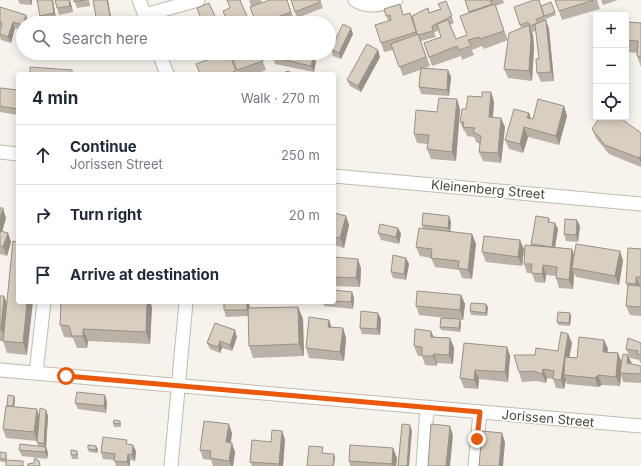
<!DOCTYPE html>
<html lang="en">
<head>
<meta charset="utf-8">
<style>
  :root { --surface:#fff; --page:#f6f6f7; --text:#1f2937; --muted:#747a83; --line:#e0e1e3 }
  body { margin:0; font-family:Inter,sans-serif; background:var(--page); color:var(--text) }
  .controls { position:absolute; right:12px; top:12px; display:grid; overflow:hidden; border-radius:4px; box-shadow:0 2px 10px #0003 }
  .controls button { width:36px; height:36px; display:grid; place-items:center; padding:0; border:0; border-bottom:1px solid var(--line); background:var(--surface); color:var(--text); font:20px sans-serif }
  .stop { position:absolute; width:12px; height:12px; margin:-9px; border:3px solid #ea580c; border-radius:50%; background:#fff }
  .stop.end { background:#ea580c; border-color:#fff; box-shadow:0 1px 4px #0008 }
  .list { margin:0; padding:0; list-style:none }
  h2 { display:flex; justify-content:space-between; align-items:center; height:52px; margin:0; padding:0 16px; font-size:17px }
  h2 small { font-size:13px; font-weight:400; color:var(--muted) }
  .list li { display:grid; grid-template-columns:26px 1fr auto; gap:12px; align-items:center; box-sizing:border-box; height:60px; padding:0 16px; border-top:1px solid var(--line) }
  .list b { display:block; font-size:15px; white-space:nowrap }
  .list p { margin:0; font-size:13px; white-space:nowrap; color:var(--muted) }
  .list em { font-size:13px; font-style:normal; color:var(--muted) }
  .icon { flex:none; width:22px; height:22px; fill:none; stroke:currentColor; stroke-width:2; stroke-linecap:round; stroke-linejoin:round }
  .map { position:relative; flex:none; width:641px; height:466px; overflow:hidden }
  .search { position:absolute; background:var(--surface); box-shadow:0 2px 10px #0003; left:16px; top:16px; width:320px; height:44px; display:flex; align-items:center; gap:10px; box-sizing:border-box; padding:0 14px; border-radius:22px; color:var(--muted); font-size:15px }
  .panel { position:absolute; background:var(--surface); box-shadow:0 2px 10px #0003; left:16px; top:72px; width:320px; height:232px; border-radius:4px }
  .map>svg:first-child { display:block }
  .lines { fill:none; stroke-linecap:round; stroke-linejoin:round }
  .minor-casing { stroke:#c2bbae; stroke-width:15 }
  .minor { stroke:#fff; stroke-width:13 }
  .wall { fill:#bab2a6 }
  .shaded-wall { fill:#979187 }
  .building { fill:#d8cfc1; stroke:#979187 }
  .route { stroke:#ea580c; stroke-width:5 }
  .labels { text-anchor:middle; stroke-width:3.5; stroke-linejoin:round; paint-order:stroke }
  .street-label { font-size:13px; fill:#4b4439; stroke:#fff }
</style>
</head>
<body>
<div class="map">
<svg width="641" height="466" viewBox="0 0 641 466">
  <rect width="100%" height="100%" fill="#f6f3ec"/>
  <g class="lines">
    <defs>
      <path id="minor" d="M139,0l9,23
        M355,0c12,8 28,5 41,0
        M145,15l53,-15
        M159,53l8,21
        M0,152l18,2
        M334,176l307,28
        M0,370l641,56
        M36,373l8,-71
        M171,466l15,-164
        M423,466l4,-59
        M475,466l5,-54"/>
    </defs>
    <!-- minor casing -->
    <use href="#minor" class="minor-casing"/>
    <!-- minor -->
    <use href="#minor" class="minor"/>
  </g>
  <!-- wall -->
  <path class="wall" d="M18,0h14v5l-12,-1z
    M37,0h16l3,19 -13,3 -3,-6z
    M55,0h15l3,12 -14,3 -2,-7z
    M74,0h15l1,6 -13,2z
    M93,0h15l4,23h-15z
    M249,0h12l1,3 25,-3 8,22 -4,1h-35z
    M291,0h29l3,8 -26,10z
    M465,0h38l1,3 -9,3 13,34 -24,9 -2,-3 -10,4 2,5 -12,5 -1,-4 -29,10 -8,-23 17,-6 -2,-7 -5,3 2,4 -15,4 9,25 -5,2 23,2 3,7 -2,19 -28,-2 -2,-7 1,-17 -17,6 -10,-26 -9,2 -3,-9 7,-22 -4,-12 19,6 9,1 17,-3 11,-4 6,-8 8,22 -4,2 6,14 11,-4 2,-22z
    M555,0h42l3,9 -38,11z
    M601,0h17l-15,5z
    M551,2l5,13 -10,4 -3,-6 3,7 3,9 5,52 -13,1 -4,-9 2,-14 -3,-28 -4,1 -1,-3 2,6 1,13 -2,33 -24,-3 -4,-9 17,-41 -7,-21 27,-1z
    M0,7l28,14v2h-5v8l-8,-3 -4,15 -10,-3 -1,-3v-6l1,-3h-1z
    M626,22l15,1v44l-4,-11v-3l-11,-1z
    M353,34l-12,25 -8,-3 -2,-7z
    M378,50l2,7 -19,35 -11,-6 -3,-6z
    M32,53h16v2z
    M68,53h16v3l-15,-2z
    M85,53h17v5l-16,-1z
    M103,53h18v7l-16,-1z
    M196,53h16l-14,6z
    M229,53l8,21h-37z
    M230,53h30l6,17 -10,4h-18z
    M273,57l43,4 -2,11 -39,-8z
    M0,88l18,2v25l-18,-3z
    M491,92l3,10 -1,15 12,10 -4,36 -18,-2 -4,-9 1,-8 -4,-2 -2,-5 -7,-1 -2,-5h-1l-4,-9 6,-13 16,-12z
    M564,106l3,10 -8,29 -31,-8 -5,16 -14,-4 -4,-9 24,-27 2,6h2z
    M460,109l-4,52 -25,-2 -4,-10 1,-5 -11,-1 -3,-9 23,-22z
    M592,129l49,4v34l-32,-13 -13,-16z
    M0,208l6,10 -4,13 6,2 3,9 -4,14 -7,-2z
    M334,213l12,3 3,9 -5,23 -10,-3z
    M449,216l2,6 -1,10 22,2 4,10 -4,35 -10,-1 -3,-8 -24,-3 -4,-9 -11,-2 -4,-9 7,-19 -1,-3z
    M549,218l1,4 5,1 3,6 -3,18 17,2 2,6 46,-4 3,10 -4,24 -43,-8 -2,-4 -1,16 -14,-1 -3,-10v-2l-10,-1 -1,8 -10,-1 -3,-9h-5l-3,-9 8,-19 -1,-1z
    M577,220l3,6 -2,16 -12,-1 -2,-7z
    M398,228l3,6 -2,10 -18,-4 -3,-7z
    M13,241l14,114 -20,-2 -4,-12h-3v-45l7,7z
    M524,249l-2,17 -36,-4 -4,-10z
    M641,249v67l-11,-1 -4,-9 2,-17 -2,-6z
    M334,257l27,11 -1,19 -26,-1z
    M406,258l3,6 -3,16 -13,-2 -2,-6z
    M334,290l18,2 2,6 -1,11 -29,-3 -1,-4h11z
    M461,295l4,9 -2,16 -44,-5 -3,-9z
    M61,302h89l2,5 -2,37 -62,-3 -1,7h-10l-4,-10 -9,-1 -4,-12z
    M224,302h25l1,6 48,-1 5,12 1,37 -51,2 -4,-12 -1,-30 -22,1 -2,-7z
    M488,307l-1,9 -16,-1 -1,-4z
    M570,313l1,4 -1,9 -12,-1 -1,-3z
    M381,319l-1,16 -18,-1 -2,-6z
    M460,319l1,4 -1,9 -19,-2 -1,-3z
    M329,320l2,7 12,1 3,10 -2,23 -35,-3 -3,-10z
    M568,334l4,9 -3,14 8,1 27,-18 4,9 -1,3 11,1 4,10 19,3v17l-18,-1 -2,-7 -1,11 -18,-1 -4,2 -31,-3 -1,-4 -2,9 -8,-1 -3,-9 -6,-1 -1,5 -10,-2 -14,1 -3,-10 16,-17 23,-4z
    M237,337l-5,14 -10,-3 -2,5 -10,-4 -3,-6z
    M434,337l16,1 4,10 -1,16 -16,-1v3l-12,-1 -3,-9h-4l-4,-10z
    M641,343v21l-2,-4 -9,-2 -4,-9z
    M507,347l3,9 -2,26 -29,-3 -1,10 -14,-1 -4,-10z
    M14,396l1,3 -1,8 25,9 7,-6 2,6 -2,31 2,6 -1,6 -25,-3 -3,-6 19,-4 -1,-5 -31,-3 -3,-9 4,-23z
    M107,402l-1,11 -28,-4 -3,-6z
    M120,421l1,3v3h-7l-1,-4z
    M282,431l3,9 -2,26h-31l-2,-4z
    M232,433l-1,10 4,9 -2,14h-20l-2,-6 -8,-1 -3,-9z
    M129,444l7,7 -1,10 -5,-1v6h-14l-2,-6 -11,-1 -2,-7z
    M393,448l4,10 -1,8h-46l-1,-5z
    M88,449h10l-1,4 -8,-1z
    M77,451l1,3v5h-6l-1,-4z
    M0,452l6,1 1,4 -1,5h-5l-1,-2z"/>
  <!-- shaded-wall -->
  <path class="shaded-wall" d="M30,0h2v5z
    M52,0h1l3,19 -2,-6z
    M69,0h1l3,12 -3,-6z
    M107,0h1l4,23 -1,-3z
    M539,0l10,29 5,52 -3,-9 -5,-51z
    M26,15l2,6v2h-5z
    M13,22l2,6 -4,15 -3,-6z
    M529,25l4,10 1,13 -2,33 -3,-10z
    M351,28l2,6 -12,25 -2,-6z
    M378,50l2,7 -19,35 -3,-6z
    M100,53h2v5z
    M118,53h3v7l-3,-6z
    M314,55l2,6 -2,11 -3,-6z
    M448,70l3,7 -2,19 -2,-6z
    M491,92l3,10 -2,24 -3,-9z
    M457,99l3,10 -4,52 -4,-9z
    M564,106l3,10 -8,29 -3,-9z
    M529,113l3,9 -5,-4z
    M501,118l4,9 -4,36 -3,-10z
    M524,127l4,10 -5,16 -3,-9z
    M641,155v9l-2,-6z
    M3,208l3,10 -5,18 -1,-3v-14z
    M346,216l3,9 -5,23 -4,-10z
    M449,216l2,6 -1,12 -2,-6z
    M577,220l3,6 -2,16 -2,-7z
    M555,223l3,6 -4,25 -2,-7z
    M398,228l3,6 -2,10 -3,-7z
    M8,233l3,9 -4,14 -4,-9z
    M472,234l4,10 -4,35 -4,-9z
    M520,240l4,9 -2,17 -4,-9z
    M572,249l3,9 -3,10 2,5 -1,16 -4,-9z
    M620,251l3,10 -4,24 -4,-9z
    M406,258l3,6 -3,16 -2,-6z
    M358,259l3,9 -1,19 -4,-9z
    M543,265l3,10 -1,8 -3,-9z
    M636,277l4,9 -1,7 -3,-9z
    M352,292l2,6 -1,11 -2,-7z
    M461,295l4,9 -2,16 -3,-10z
    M4,296l5,12 -3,33 -5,-12z
    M27,302h6l-6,53 -4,-12z
    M147,302h3l2,5 -2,37 -4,-12z
    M247,302h2v2l1,12 -3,-6z
    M486,304l2,3 -1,9 -1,-3z
    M298,307l5,12 1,37 -5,-12z
    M378,313l3,6 -1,16 -3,-6z
    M570,313l1,4 -1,9 -1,-3z
    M460,319l1,4 -1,9 -1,-4z
    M329,320l3,9 -4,-2z
    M343,328l3,10 -2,23 -4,-9z
    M83,329l5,12 -1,7 -4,-12z
    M235,330l2,7 -5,14 -2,-6z
    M431,331l4,9 -4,-3z
    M568,334l4,9 -6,32h-2l2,6 -2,8 -3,-9z
    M450,338l4,10 -1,16 -4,-9z
    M604,340l4,9 -2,12 -3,-9z
    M220,341l2,7 -2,5 -2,-6z
    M507,347l3,9 -2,26 -3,-10z
    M618,353l4,10 -2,10 1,2 -1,11 -4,-9z
    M434,354l3,9v3l-4,-10z
    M628,355l4,9 -5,-1z
    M543,369l4,9 -1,5 -4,-9z
    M475,370l4,9 -1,10 -4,-9z
    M598,375l4,10 -4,2 -3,-9z
    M105,395l2,7 -1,11 -2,-7z
    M14,396l1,3 -1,11 -1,-3z
    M37,409l3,10 -3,22 -3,-9z
    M46,410l2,6 -2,31 2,6 -1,6 -2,-7v-3l-1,-5z
    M229,424l3,9 -3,19 -3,-10z
    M410,425l2,6 -3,35h-2z
    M450,426l3,9 -3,31h-4z
    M282,431l3,9 -2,26h-4v-2z
    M502,433l3,9 -2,24h-4z
    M232,443l3,9 -2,14h-2l-2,-5z
    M133,445l3,6 -1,10 -3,-6z
    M96,446l2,3 -1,4 -1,-3z
    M393,448l4,10 -1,8h-3l-1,-2z
    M128,454l2,6v6h-1l-2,-4z
    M334,454l1,4 -1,8h-1z"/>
  <!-- building -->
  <path class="building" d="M37,0h15l2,13 -14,3z
    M55,0h14l1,6 -13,2z
    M74,0h11l-11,2z
    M93,0h14l4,20 -14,2z
    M227,0h13l10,23h-22l-5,-12 7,-3z
    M270,0h17l4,12 -30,11h-5l-6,-16z
    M291,0h29v2l-25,10z
    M465,0h28l-3,1 2,3 -23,8z
    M534,0h5l5,16 -8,3 2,4 -3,1 -5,2 -2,-4 -8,3 -6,-18z
    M555,0h39l-35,11z
    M446,1l6,15 -20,10 1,5 -15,4v-1h-1l-5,-18 16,-8 1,5 12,-4 -3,-5z
    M551,2l4,10 -11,4 -3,-10z
    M209,3l9,20h-21l5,-2 -5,-13z
    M400,4l3,11 7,-2 6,19 -35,11 -6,-18 16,-5 -1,-5 -4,1 -2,-7z
    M495,4l9,27 -24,8 -1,-2 -11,3 3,6 -12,4 -2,-4 -28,11 -5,-14 17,-6 -4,-13 11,-4 8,19 11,-4 -7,-19z
    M0,7l26,8 -3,10 -10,-3 -5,15 -8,-3v-3l2,-8 -2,-1z
    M546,20l5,52 -14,1 -1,-14h3l-4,-35z
    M626,22l15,1v34l-4,-1 1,-15 -12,-1z
    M343,24l8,4 -12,25 -8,-4z
    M529,25l2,13 -2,33 -25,-2 5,-36z
    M418,34l8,23 -27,10 -8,-23z
    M367,44l11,6 -20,36 -11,-6z
    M105,53h13v1z
    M226,53h3l7,18 -9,3h-27l-4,-10z
    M230,53h30l3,8 -26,9z
    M274,53h30l10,2 -3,11 -38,-9z
    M30,67l42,3v4h-42z
    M421,68l27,2 -1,20 -28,-3z
    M289,71l1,3h-11z
    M0,88l18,2v19l-18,-3z
    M482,92h9l-2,25 12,1 -3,35 -19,-1 2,-16 -8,-4 2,-4 -12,-1 1,-5h-4l2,-13h4l2,-13 14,1z
    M439,98l18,1 -5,53 -25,-3 2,-14 -15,-1 2,-24 21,2z
    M538,99l26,7 -8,30 -32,-9 -4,17 -15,-4 9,-31 15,4 -2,5 6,1z
    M600,117h19l22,16v22l-2,3 -34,-13 -13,-16z
    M0,208h3l-3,11z
    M334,213l12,3 -6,22 -6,-1z
    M423,213l26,3 -1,12 -26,-3z
    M536,216l13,2 -1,4 7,1 -3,24 -21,-3z
    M565,219l12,1 -1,15 -12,-1z
    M380,224l18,4 -2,9 -18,-4z
    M419,228l53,6 -4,36 -10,-2 1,-7 -28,-3 1,-9 -16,-2z
    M0,231l8,2 -5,14 -3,-1z
    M484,236l36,4 -2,17 -36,-5z
    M13,241l5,1v60h9l-4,41 -20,-2z
    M576,244l44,7 -5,25 -43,-8z
    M525,245l47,4 -3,31 -13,-2 1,-11 -14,-2 -1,9 -11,-1 1,-9h-8z
    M628,248l13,1v28h-5v7l-10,-1z
    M393,255l13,3 -2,16 -13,-2z
    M334,257l24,2 -2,19 -22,-1z
    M628,285l13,1v21l-15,-1z
    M334,290l18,2 -1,10 -17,-1z
    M417,291l44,4 -1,15 -44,-4z
    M0,296h4l-3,33h-1z
    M61,302h86l-1,30 -63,-3v7h-11l-3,-10 -9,-1z
    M224,302h23v8h-23z
    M471,303l15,1v9l-16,-2z
    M298,307l1,37 -50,2 -1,-38z
    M361,311l17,2 -1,16 -17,-1z
    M558,312l12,1 -1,10 -12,-1z
    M309,317l20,3 -1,7 15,1 -3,24 -34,-4z
    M441,318l19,1 -1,9 -19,-1z
    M215,323l20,7 -5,15 -10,-4 -2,6 -11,-4z
    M415,329l16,2v6l19,1 -1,17 -15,-1 -1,2h-11v-9l-8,-1z
    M561,332l7,2 -7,46 -8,-1 1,-8 -11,-2 -1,5 -9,-3 -14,1 -5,-17h21l1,-7 22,3z
    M579,337l25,3 -1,12 15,1 -2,24 -18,-2 -3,3 -31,-3 1,-18 12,1z
    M628,338l13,5v12l-4,-1 1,-3 -12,-2z
    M464,343l43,4 -2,25 -30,-2 -1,10 -14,-2z
    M623,354l5,1 -1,8 14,3v8l-21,-1z
    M77,392l28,3 -1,11 -29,-3z
    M8,395l6,1 -1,10h-6z
    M6,406l31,3 -3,23 -31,-3z
    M40,408l6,2 -2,34 -7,-2z
    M114,420l6,1v3l-7,-1z
    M204,421l25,3 -3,18 6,1 -3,18 -19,-3 1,-7 -11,-1z
    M402,424l8,1 -3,41h-9z
    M431,424l19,2 -4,40h-18z
    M272,430l10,1 -3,33 -29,-2 2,-22 19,2z
    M482,431l20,2 -3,33h-20z
    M103,437l24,3 -1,4 7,1 -1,10 -4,-1 -1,8 -13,-1 1,-7 -14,-2z
    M20,444l26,3 -1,5 -26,-2z
    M88,445l8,1v4l-8,-1z
    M350,445l43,3 -1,16 -43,-3z
    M309,446l14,1 -1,6 12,1 -1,12h-26z
    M71,450l6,1v4h-6z
    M0,452l6,1v6h-6z
    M35,458l4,3 1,5h-12v-2l6,-1z
    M6,460l17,1v5h-17z"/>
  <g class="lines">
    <!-- route -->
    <path class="route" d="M66,376l414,36 -3,27"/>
  </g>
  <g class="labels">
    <!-- street labels -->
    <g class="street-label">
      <text transform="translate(488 189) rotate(5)" y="5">Kleinenberg Street</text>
      <text transform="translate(548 418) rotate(5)" y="5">Jorissen Street</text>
    </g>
  </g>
</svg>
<div class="controls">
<button>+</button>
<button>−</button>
<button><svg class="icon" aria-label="locate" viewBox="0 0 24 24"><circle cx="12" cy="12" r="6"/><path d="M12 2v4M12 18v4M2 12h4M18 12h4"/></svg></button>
</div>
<div class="stop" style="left:66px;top:376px"></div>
<div class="stop end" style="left:477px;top:439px"></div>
<div class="search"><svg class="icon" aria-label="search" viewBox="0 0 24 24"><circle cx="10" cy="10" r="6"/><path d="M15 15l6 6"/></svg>Search here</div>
<section class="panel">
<h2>4 min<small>Walk · 270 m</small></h2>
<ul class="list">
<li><svg class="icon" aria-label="ahead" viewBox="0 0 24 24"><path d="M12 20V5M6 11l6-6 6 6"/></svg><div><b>Continue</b><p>Jorissen Street</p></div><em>250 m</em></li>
<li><svg class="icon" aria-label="right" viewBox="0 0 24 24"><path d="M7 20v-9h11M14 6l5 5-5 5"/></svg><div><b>Turn right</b></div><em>20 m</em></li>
<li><svg class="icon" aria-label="arrive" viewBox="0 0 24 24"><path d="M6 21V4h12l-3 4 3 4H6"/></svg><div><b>Arrive at destination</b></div></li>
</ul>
</section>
</div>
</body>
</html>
